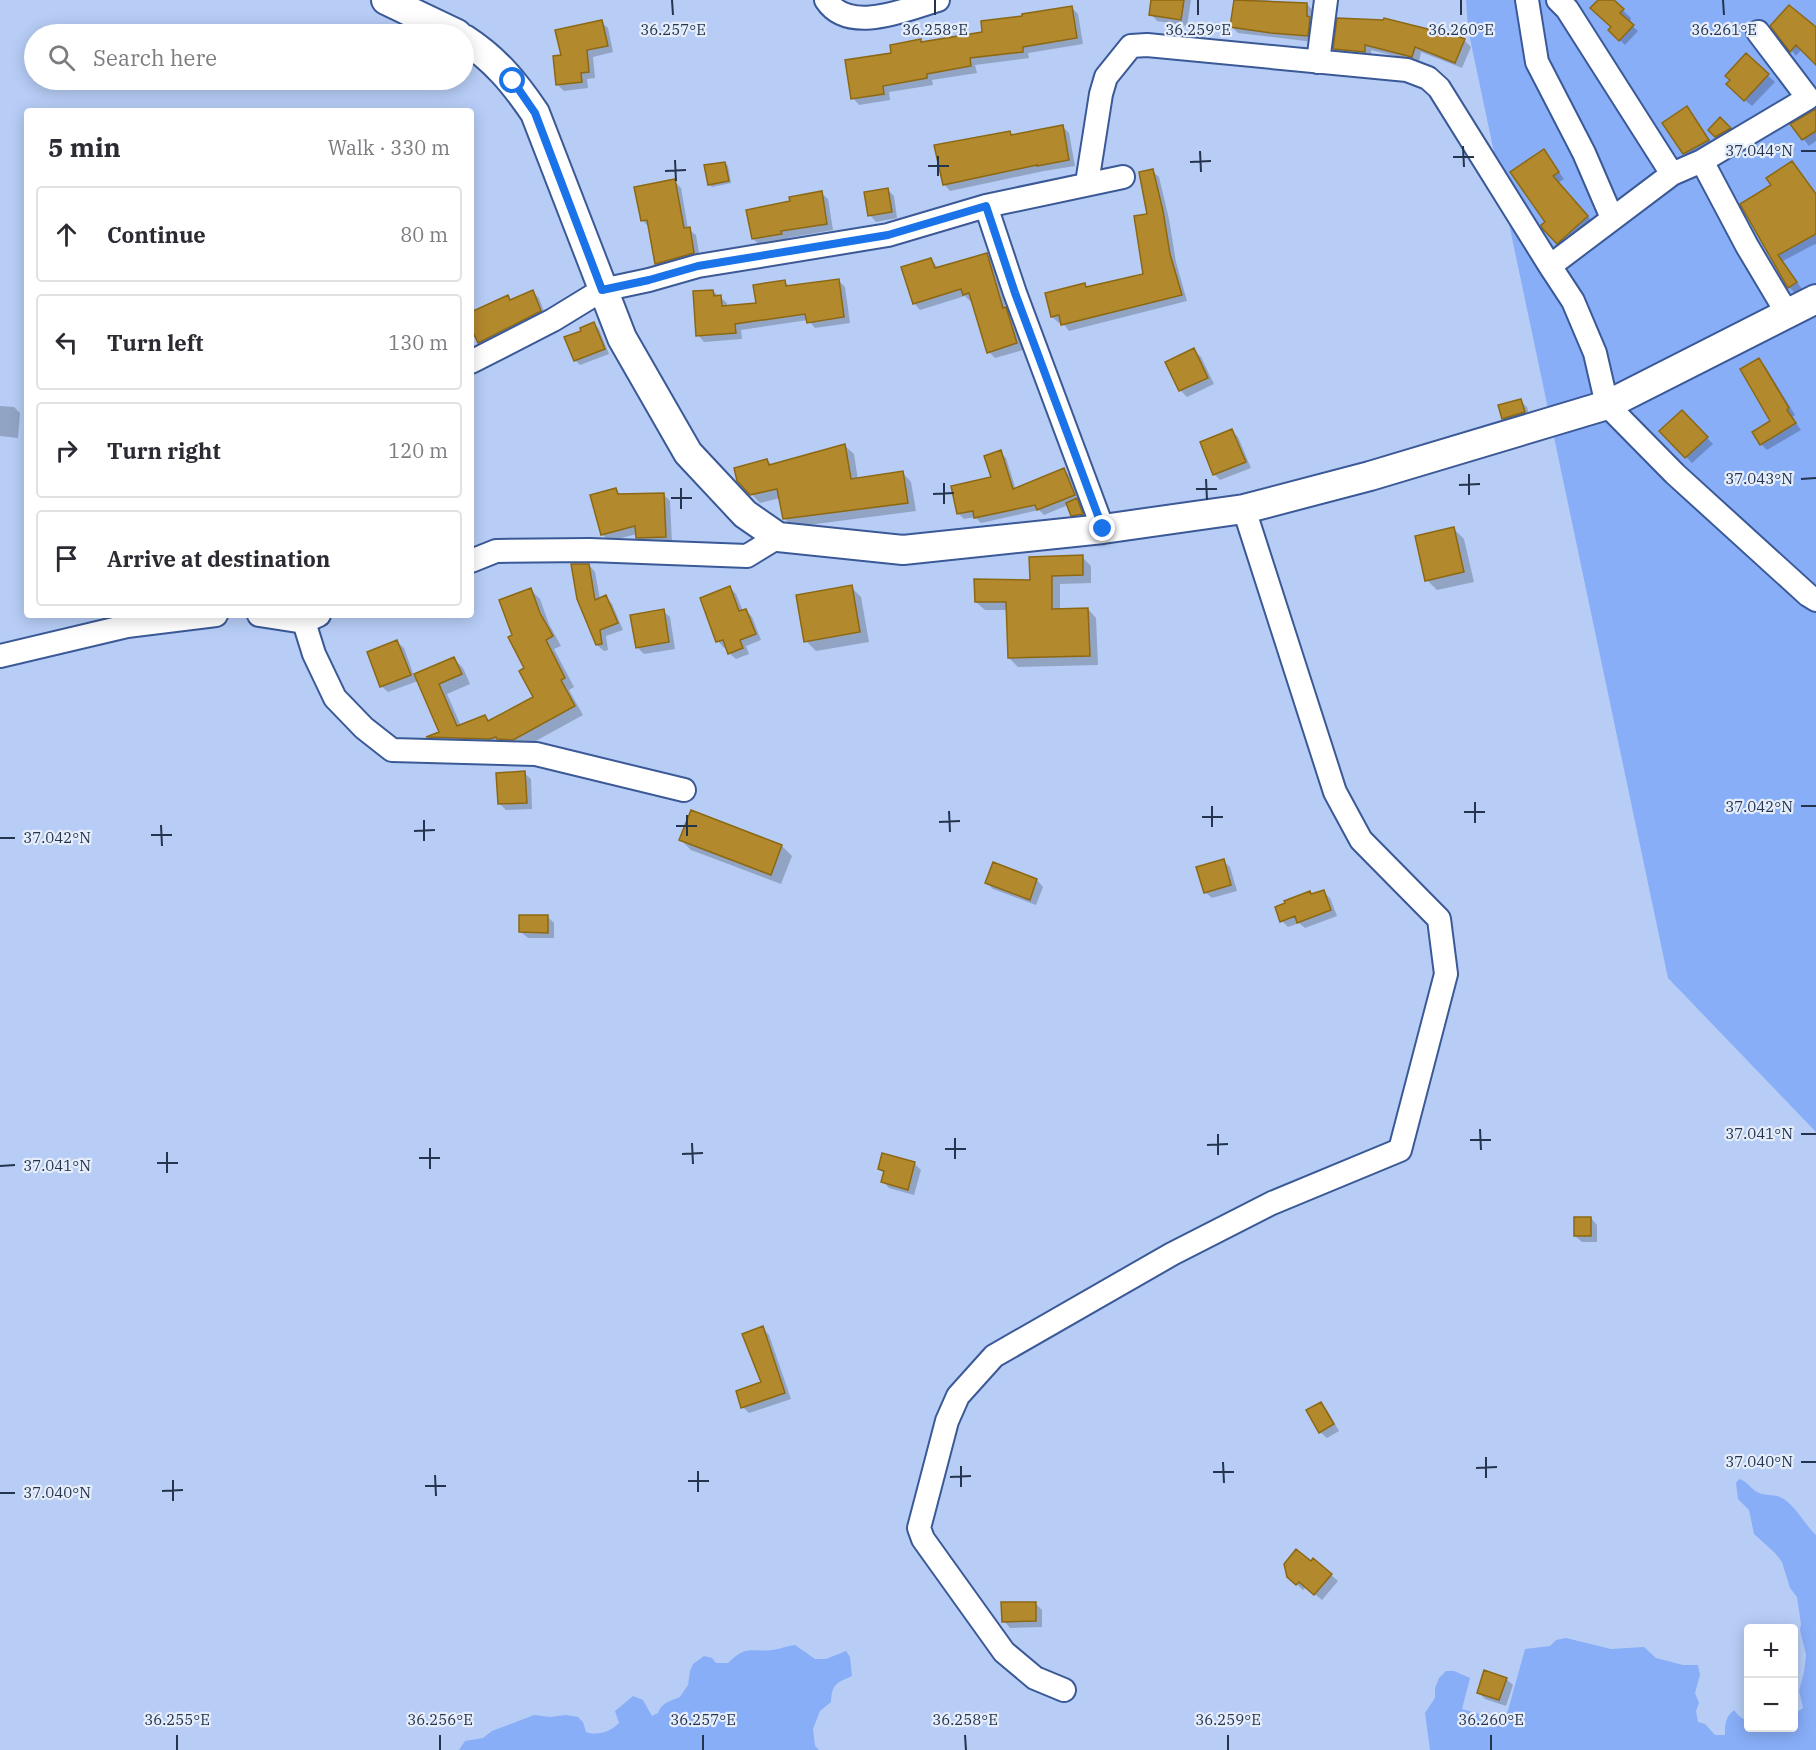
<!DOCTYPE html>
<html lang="en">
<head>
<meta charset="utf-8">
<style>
  :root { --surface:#fff; --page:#f2f2f3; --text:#2b2b33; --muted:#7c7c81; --line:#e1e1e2 }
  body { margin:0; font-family:"IBM Plex Serif",serif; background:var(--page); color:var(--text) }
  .controls { position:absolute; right:18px; bottom:18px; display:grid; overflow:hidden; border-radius:6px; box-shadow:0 3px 15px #0003 }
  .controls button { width:54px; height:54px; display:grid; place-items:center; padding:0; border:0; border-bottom:2px solid var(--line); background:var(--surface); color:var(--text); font:30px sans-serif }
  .stop { position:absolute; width:18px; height:18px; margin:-14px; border:4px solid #1a73e8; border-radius:50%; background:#fff }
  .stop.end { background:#1a73e8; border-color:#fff; box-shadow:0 2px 6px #0008 }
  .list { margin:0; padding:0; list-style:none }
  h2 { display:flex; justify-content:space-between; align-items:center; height:78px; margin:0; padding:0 24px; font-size:26px }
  h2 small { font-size:20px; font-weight:400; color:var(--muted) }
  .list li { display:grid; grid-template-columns:39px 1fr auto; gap:18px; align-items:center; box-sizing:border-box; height:96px; margin:0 12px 12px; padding:0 12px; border:2px solid var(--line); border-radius:6px }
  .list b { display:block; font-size:22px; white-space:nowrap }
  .list em { font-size:20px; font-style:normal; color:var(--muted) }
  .icon { flex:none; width:33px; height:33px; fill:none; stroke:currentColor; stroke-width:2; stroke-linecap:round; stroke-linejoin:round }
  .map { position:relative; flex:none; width:1816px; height:1750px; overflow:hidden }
  .search { position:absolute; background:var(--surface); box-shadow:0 3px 15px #0003; left:24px; top:24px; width:450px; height:66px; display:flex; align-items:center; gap:15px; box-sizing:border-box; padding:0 21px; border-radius:33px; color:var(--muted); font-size:22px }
  .panel { position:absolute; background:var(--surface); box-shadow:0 3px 15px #0003; left:24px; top:108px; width:450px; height:510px; border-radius:6px }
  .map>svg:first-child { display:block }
  .green { fill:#88aef8 }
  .shadow { fill:#0003 }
  .building { fill:#b3892d; stroke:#8c6813; stroke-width:1.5 }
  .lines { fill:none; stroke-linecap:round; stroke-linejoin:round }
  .minor-casing { stroke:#3a5996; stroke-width:26 }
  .tertiary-casing { stroke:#3a5996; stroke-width:32 }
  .minor { stroke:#fff; stroke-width:22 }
  .tertiary { stroke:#fff; stroke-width:28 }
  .route { stroke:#1a73e8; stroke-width:8 }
  .ticks { fill:none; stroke:#24334e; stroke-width:2 }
  .ticks-label { font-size:15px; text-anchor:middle; fill:#24334e; stroke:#e5edfb; stroke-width:4.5; stroke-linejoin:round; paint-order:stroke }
</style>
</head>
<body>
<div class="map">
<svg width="1816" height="1750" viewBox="0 0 1816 1750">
  <rect width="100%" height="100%" fill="#b7cdf6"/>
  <!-- green -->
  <path class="green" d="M1466,0h350v1132l-148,-154 -200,-949z
    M1739,1479c8,2 11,9 18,13 7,4 16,2 23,5 15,7 24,27 36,38v215h-386l-5,-37 10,-15v-10l4,-10 7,-7h8l16,7 -8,31 43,12 20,-72 25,-3 6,-6 10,-2 45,11 33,-2 12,11 27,7h15l2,10 -5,18 4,10 -3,8 2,11 7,2 10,11h10c0,-10 0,-18 9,-25l5,6 9,6v6h46v-14l9,-6 -4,-17 5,-19 2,-17 -6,-25 1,-6 -4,-27 -7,-9 -8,-26 -7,-9 -21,-19 -5,-24 -11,-11 -2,-16z
    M795,1645l20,14h11l20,-8 4,6 2,19c-16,7 -20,8 -21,26l-11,9 -7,18 2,17 4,4h-360l6,-9 18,-3 9,-7 42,-16 16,2 16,-2 12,2 5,5 3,10c12,4 24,0 33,-9l-4,-12 18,-15 10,4 9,16 6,-3c4,-11 12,-12 22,-16l8,-12 2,-14 3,-7 11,-8 8,2 4,5h12c19,-18 20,-11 44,-13 8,-1 15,-4 23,-5z"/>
  <!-- shadow -->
  <path class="shadow" d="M1153,0h38l-4,26 -30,-5 -6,-7z
    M1235,0h28l44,4 6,7 1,31 -76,-9 -6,-6z
    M1600,0h12l19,18 -1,6 8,7 -13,14 -15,-15 3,-2z
    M1072,8l6,6 5,30 -55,9 1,5 -54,7 2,8 -45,7 1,5 -44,7 1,8 -31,5 -6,-7 40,-44 27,-13 2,2 62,-10z
    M1339,19l125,21 7,7 -9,21 -41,-16 -2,10 -48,-12v8l-30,-3 -6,-6z
    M601,22l7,6 5,24 -20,5 2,21 -8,1 1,9 -24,3 -7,-7 6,-27z
    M1772,26l44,3v34l-14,-14 -6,7z
    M1746,55l29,27 -23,24 -18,-15z
    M1687,108l28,39 -24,13 -27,-37z
    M1816,111v30l-7,5 -16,-21z
    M1720,119l16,16 -13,8 -13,-13z
    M1062,126l7,7 6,33 -31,5 -94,20 -6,-7 66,-52 3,4z
    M1544,151l20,28 -6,4 36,40 -30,26 -6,-6 -11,-21z
    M725,163l3,3 3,17 -19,4 -3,-3z
    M1152,171l7,6 10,42 7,43 11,39 -118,30 -7,-9 -3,1 -7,-6 32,-32 3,3 58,-13z
    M674,181l7,7 7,41 8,6 4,24 -38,11 -6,-6 -7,-37 -7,-7z
    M887,189l7,7 3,22 -21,4 -6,-7z
    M821,193l7,6 5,31 -46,8v2l-27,5 -7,-6 39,-37z
    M1816,194v51l-1,-1 -32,17 19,28 -7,4 -6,-6 -47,-83z
    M987,255l6,6 14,50 5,5 11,34 -28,8 -6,-6 -16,-52 -3,1 -5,-5 -45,14 -6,-7 17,-44 7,9z
    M838,280l7,7 5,36 -35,5 -7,-8 -67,10 1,9 -38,3 -6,-7 15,-44 14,12v4l30,-2 28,-23 5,5z
    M533,292l6,6 7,19 -61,31 -6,-6 -8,-18v-11l37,-16 4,4z
    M594,324l5,5 10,25 -29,11 -5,-5z
    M1194,350l7,7 13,27 -27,13 -7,-7z
    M1759,360l6,6 30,49 -3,2 9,13 -34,20 -6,-6 11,-22z
    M1520,401l7,6 3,12 -20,6 -7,-7z
    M0,406l14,1 6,6 -2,25 -18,-2z
    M1682,412l31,32 -21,19 -31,-32z
    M1232,431l6,6 13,31 -31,12 -6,-6z
    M845,446l9,8 4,26 45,-7 8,9 5,29 -123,16 -9,-9 -4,-20 -20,5 -21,-22 28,-21 5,5z
    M1000,452l6,6 10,32 48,-20 6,6 15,41 -10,1 -7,-13 -24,10 -5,-5 -58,13 -6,-6 -11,2 -5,-5 34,-36z
    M615,489l7,7 41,-2 7,7 2,42 -28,1 -7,-7v-3l-28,7 -6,-6 -11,-39z
    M1454,529l10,10 10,43 -37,8 -10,-10z
    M1082,557l9,9v17l-31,1v26l28,-1 8,9 2,47 -80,2 -9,-9 -1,-48h-23l-9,-8 55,-21z
    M589,565l6,7 5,27 6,-2 6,7 11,26 -17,6 2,14 -4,1 -7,-6z
    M851,587l10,10 8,45 -53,9 -10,-10z
    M730,588l6,6 7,17 3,-1 6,7 9,23 -15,6 3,8 -13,5 -7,-6 -2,-6 -3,1 -6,-7z
    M531,590l9,9 9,25 12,22 -7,3 20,38 -5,3 14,25 -60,33 -87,-2 -8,-8 13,-5 -23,-52 -30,11 -7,-6 16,-44 7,6 10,28 40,-17 9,9 7,16 -23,10 14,32 24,-9 5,5 45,-24 -22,-63z
    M663,611l7,6 5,32 -31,5 -7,-7z
    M524,773l7,6 1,30 -26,1 -6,-6z
    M681,840l101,6 10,10 -11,28 -90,-34z
    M1223,861l7,6 7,24 -25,7 -7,-6z
    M1037,880l6,7 -7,18 -43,-16 -6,-6z
    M1310,892l3,3 10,-3 7,6 7,18 -32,12 -6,-5 -11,4 -6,-6z
    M547,916l7,7v15h-26l-7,-6z
    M883,1155l32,9 6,6 -7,25 -25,-7 -6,-7 2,-7 -6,-5z
    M1591,1218l6,7v17h-15l-7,-6z
    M763,1328l6,7 22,64 -42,14 -6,-6 20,-24z
    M1321,1403l6,7 12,21 -12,7 -7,-6z
    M1331,1575l7,6 -16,19 -16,-13 -3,3 -15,-14z
    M1035,1603l7,7v17l-32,1 -6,-7z
    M1506,1679l7,6 -7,21 -21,-7 -7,-7z"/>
  <!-- building -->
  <path class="building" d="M1151,0h33l-3,20 -32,-5z
    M1234,0l73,3v13l3,1 -2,19 -37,-3 -41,-6z
    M1598,0h16l10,9 -4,4 14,12 -15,16 -11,-11 3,-3 -21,-19z
    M1789,5l27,22v38l-20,-20 -6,7 -20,-26z
    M1072,6l5,32 -54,9v5l-53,6 1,8 -44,8v4l-44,8 1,8 -33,5 -6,-39 46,-7 -1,-8 31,-6v3l61,-10 -1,-11 41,-5v-2z
    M1337,18l46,2 1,-2 52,13 1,-3 28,11 -10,24 -40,-16 -3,10 -47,-12v7l-32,-3z
    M602,20l6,26 -21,4 2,22 -8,1 1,9 -26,3 -3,-29 8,-1 -6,-25z
    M1746,53l23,21 -25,27 -18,-17 4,-4 -5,-4z
    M1687,106l22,34 -26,14 -21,-31z
    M1816,109v22l-14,9 -12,-16z
    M1720,117l11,11 -16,9 -7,-7z
    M1063,125l6,35 -32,6v-1l-94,20 -9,-40 76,-14 1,4z
    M1544,149l15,23 -6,4 35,40 -31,28 -15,-16 -1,-3 4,-3 -35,-50z
    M1792,161l24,33v40l-38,21 19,27 -9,6 -48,-84 31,-19 -5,-7z
    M725,162l4,19 -21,4 -4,-20z
    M1153,169l10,42 7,43 12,41 -121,30 -2,-10 -8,2 -6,-24 40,-10 1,4 57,-13 -9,-58 13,-2 -8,-42z
    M675,179l9,49 6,-1 4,26 -39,11 -8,-44 -6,1 -7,-34z
    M888,188l4,24 -24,4 -4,-24z
    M822,191l5,33 -46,7 1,3 -30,5 -6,-29 44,-9 -1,-4z
    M987,253l16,55 3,-1 11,36 -30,10 -18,-60 -6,2 -2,-6 -48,15 -12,-37 30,-9 4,10z
    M839,279l5,38 -37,6 -2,-9 -70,10 1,9 -40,3 -3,-45 20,-1 1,6 7,-1 1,11 34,-3 -3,-18 32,-5 1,6z
    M533,290l8,21 -63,32 -7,-15v-16l37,-17 2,5z
    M594,322l11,27 -31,12 -10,-24 17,-6 -1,-3z
    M1194,348l14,30 -29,13 -14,-29z
    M1759,358l30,50 -2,2 9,13 -36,22 -8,-13 18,-11 -30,-52z
    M1521,399l4,13 -23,7 -4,-14z
    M1682,410l26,27 -23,21 -26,-27z
    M1232,429l14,33 -33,13 -13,-33z
    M845,444l6,35 52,-8 5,32 -125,16 -6,-30 -27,6 -13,-14 -3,-13 33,-9 2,6z
    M1001,450l12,39 51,-21 11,27 -38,15 -2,-5 -61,13 -1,-7 -16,3 -6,-28 40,-9 -7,-21z
    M616,488l2,6 46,-1 2,44 -30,1 -1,-12 -34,9 -11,-40z
    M1077,498l6,16 -12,2 -5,-13z
    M1454,527l10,45 -39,9 -10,-45z
    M1083,555v20l-31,1v33l36,-1 2,48 -82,2 -2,-56h-31l-1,-23 56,1 -1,-23z
    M571,564h18l6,36 11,-5 12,28 -18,7 2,14 -6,1 -19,-46z
    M852,585l8,47 -56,10 -8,-47z
    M730,586l9,25 7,-2 10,25 -16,6 3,8 -15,6 -5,-14 -7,2 -16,-44z
    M531,588l9,25 13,23 -7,4 19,38 -4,2 14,26 -62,34 -16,-1 -1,-2 -6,2 -64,-2 13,-5 -25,-58 40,-17 8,17 -23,10 18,42 28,-11 3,6 45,-24 -14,-26 5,-3 -16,-31 4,-2 -13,-35z
    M664,609l5,33 -33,6 -6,-33z
    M397,640l14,35 -31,12 -13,-35z
    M525,771l2,32 -29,1 -2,-31z
    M691,810l91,35 -11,30 -92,-35z
    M1224,859l7,26 -27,8 -8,-26z
    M993,862l44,17 -7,21 -45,-17z
    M1324,890l7,20 -34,13 -2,-7 -15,6 -5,-15 10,-4 -1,-2 26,-10 1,3z
    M519,915h29v18l-29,-1z
    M882,1153l33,9 -7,28 -27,-8 3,-11 -6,-2z
    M1574,1217h17v19h-17z
    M763,1326l22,67 -44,15 -5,-17 25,-9 -19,-48z
    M1321,1402l13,22 -15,9 -13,-23z
    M1296,1549l15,12 2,-3 19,16 -18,21 -15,-13 -3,3 -9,-8 -3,-13z
    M1001,1602h35v19l-34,1z
    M1484,1670l23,8 -8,22 -22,-7z"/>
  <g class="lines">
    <defs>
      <path id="minor" d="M826,0c23,35 81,9 112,0
        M1527,0l10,62 47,91 28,65
        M1558,0l9,9 105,165
        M1758,32l50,66 -106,63 -30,13 -122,92 23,35 22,52 12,52 68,69 133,121 8,5
        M1318,62l8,-62
        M1702,161l45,85 40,67
        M1087,183l14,-89 5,-17 25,-31 16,-1 260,25 21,8 11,10 111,178
        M986,206l29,87 88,236
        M471,362l82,-42 49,-30 47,-10 49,-14 190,-31 98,-29 137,-29
        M471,561l25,-10 94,-1 157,6 31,-19
        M259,615l45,7 15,-7
        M304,622l10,32 21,44 29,30 28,22 144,4 148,36
        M0,656l127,-30 89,-11
        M1064,1690l-29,-12 -31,-26 -81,-113 -4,-11 28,-107 11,-25 36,-40 178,-102 100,-51 128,-53 46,-176 -7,-55 -78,-79 -26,-48 -91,-283"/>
      <path id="tertiary" d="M386,0l71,34
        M464,39c31,20 50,43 71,74l87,225 66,115 57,61 33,23 125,13 200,-21 141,-20 126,-33 237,-71 209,-106"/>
    </defs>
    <!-- minor casing -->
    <use href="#minor" class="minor-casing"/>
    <!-- tertiary casing -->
    <use href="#tertiary" class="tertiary-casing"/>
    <!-- minor -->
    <use href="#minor" class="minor"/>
    <!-- tertiary -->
    <use href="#tertiary" class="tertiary"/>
  </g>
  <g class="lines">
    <!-- route -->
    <path class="route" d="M513,81l22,32 67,177 47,-10 49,-14 190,-31 98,-29 29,87 88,236"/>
  </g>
  <!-- ticks -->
  <path class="ticks" d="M672,0l1,15M935,0v15M1198,0v15M1461,0v15M1723,0l1,15M1463,146l1,21M1200,151l1,21M1801,151h15M938,156v20M1453,157h21M675,160l1,21M1190,162l21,-1M928,166h21M665,171l21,-1M1469,474v21M1206,479l1,21M1801,479l15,-1M944,483v21M1459,485l21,-1M681,488v21M1196,489h21M933,494l21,-1M671,498h21M1475,802v21M1212,806v21M1801,806h15M949,811l1,21M1464,812h21M687,815v21M1202,817h21M424,820v21M939,822l21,-1M161,825l1,21M676,826h21M414,831l21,-1M151,835h21M0,838h15M1480,1129l1,21M1218,1134v21M1801,1134h15M955,1138v21M1470,1140h21M692,1143l1,21M1207,1145l21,-1M430,1148v21M945,1149h21M167,1152v21M682,1154l21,-1M419,1158h21M157,1163h21M0,1166l15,-1M1486,1457v21M1223,1462l1,21M1801,1462h15M961,1466v21M1476,1468l21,-1M698,1471v21M1213,1472h21M435,1475l1,21M950,1477l21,-1M173,1480v21M688,1481h21M425,1486h21M162,1491l21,-1M0,1493h15M177,1735v15M440,1735v15M703,1735v15M965,1735l1,15M1228,1735v15M1491,1735v15"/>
  <g class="ticks-label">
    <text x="673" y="35">36.257°E</text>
    <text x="935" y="35">36.258°E</text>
    <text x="1198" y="35">36.259°E</text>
    <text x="1461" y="35">36.260°E</text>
    <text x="1724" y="35">36.261°E</text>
    <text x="1759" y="156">37.044°N</text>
    <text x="1759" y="484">37.043°N</text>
    <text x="1759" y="812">37.042°N</text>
    <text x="57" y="843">37.042°N</text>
    <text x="1759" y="1139">37.041°N</text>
    <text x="57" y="1171">37.041°N</text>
    <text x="1759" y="1467">37.040°N</text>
    <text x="57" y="1498">37.040°N</text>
    <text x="177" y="1725">36.255°E</text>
    <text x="440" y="1725">36.256°E</text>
    <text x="703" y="1725">36.257°E</text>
    <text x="965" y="1725">36.258°E</text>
    <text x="1228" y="1725">36.259°E</text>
    <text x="1491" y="1725">36.260°E</text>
  </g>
</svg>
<div class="controls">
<button>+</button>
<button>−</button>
</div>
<div class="stop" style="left:513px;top:81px"></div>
<div class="stop end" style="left:1103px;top:529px"></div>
<div class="search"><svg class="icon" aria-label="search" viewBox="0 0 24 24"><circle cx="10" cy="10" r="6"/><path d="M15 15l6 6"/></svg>Search here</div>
<section class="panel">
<h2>5 min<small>Walk · 330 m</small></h2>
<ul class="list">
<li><svg class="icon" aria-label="ahead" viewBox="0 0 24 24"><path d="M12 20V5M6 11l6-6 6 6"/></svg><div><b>Continue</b></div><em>80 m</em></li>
<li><svg class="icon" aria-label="left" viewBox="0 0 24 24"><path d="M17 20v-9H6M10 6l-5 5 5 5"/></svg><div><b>Turn left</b></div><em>130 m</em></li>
<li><svg class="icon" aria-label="right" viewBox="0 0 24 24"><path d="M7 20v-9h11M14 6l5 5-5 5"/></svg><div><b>Turn right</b></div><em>120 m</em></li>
<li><svg class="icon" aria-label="arrive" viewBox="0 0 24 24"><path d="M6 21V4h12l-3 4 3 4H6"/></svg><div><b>Arrive at destination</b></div></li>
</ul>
</section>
</div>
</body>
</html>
